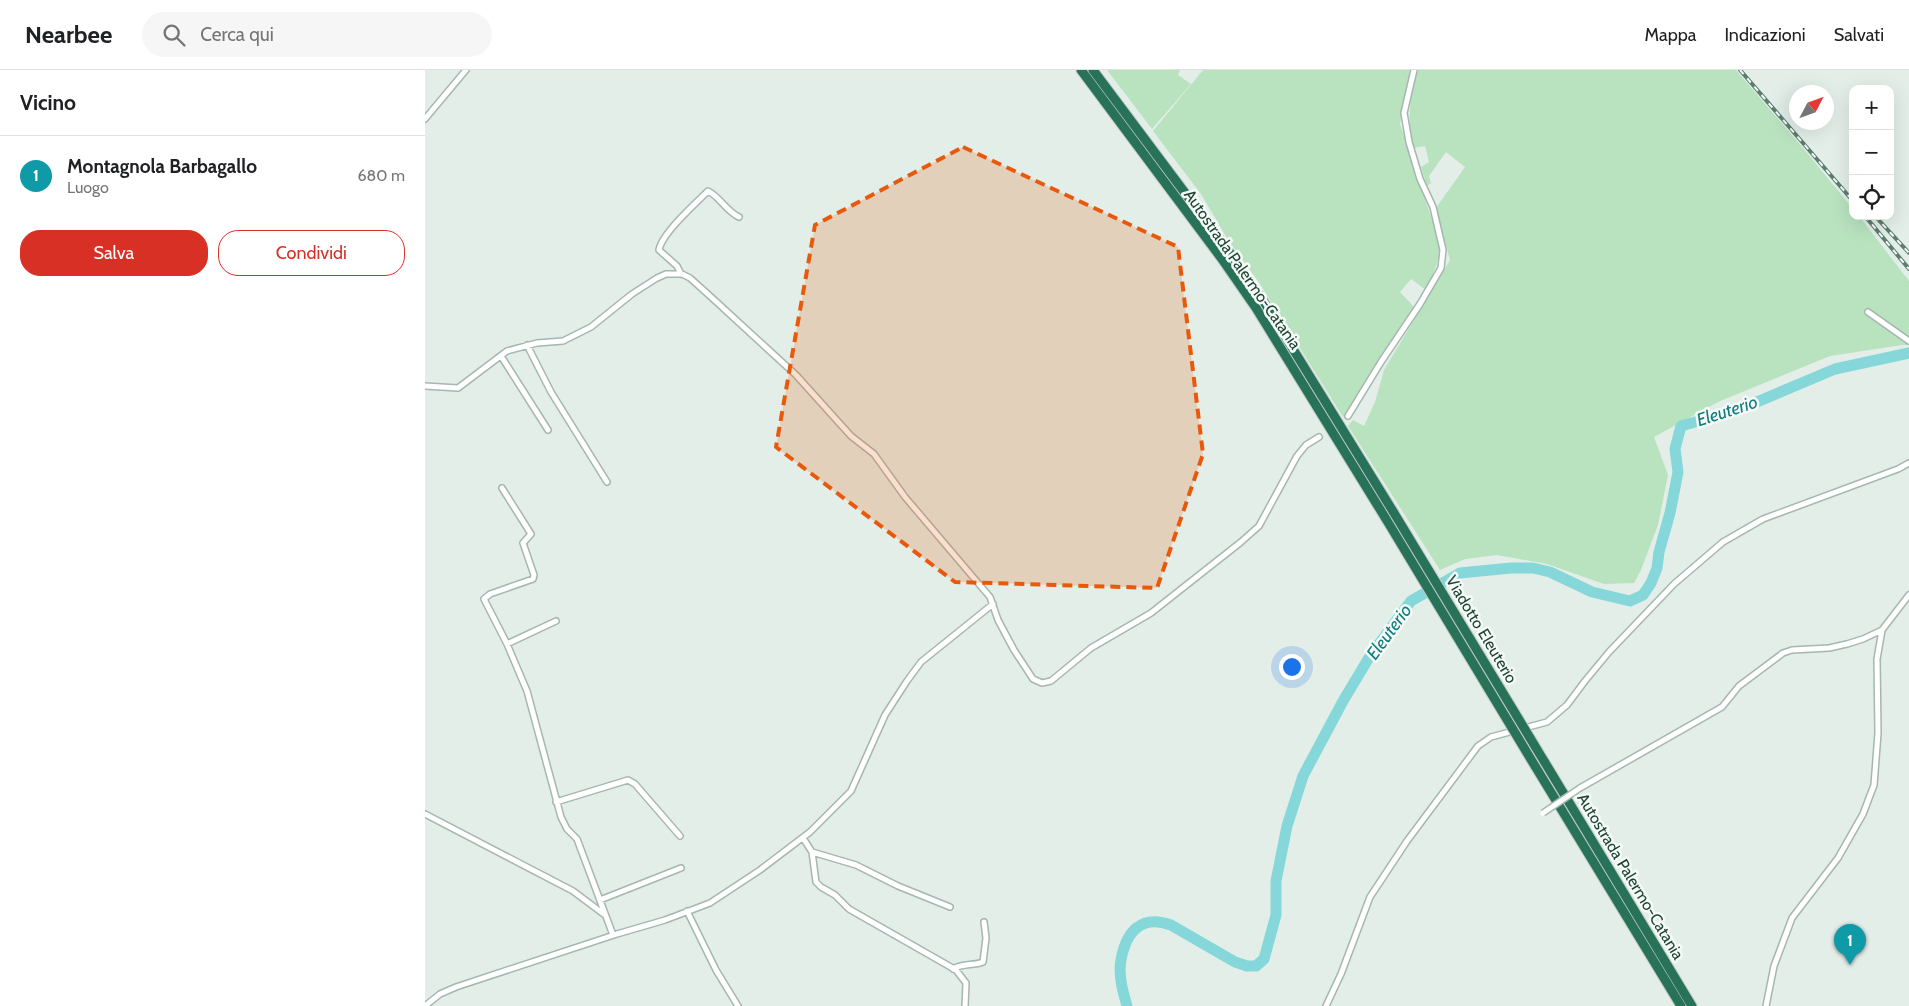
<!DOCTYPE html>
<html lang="it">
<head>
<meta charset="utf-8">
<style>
  :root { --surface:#fff; --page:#f6f6f6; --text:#202124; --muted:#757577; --line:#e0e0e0; --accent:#d93025 }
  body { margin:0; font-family:Cabin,sans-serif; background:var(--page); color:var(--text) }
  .controls { position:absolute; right:15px; top:15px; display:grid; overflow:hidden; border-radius:10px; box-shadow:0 5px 20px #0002 }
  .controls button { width:45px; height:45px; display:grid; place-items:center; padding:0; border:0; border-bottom:1px solid var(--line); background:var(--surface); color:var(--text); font:25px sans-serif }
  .compass { position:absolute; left:1364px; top:15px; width:45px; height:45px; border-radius:50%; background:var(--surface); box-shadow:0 5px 20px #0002; rotate:49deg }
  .you { position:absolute; left:866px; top:596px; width:18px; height:18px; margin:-12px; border:4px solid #fff; border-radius:50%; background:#1a73e8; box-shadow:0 0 0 8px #1a73e833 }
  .badge { display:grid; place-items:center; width:32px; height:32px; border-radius:50%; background:var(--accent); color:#fff; font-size:16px; font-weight:700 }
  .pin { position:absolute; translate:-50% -41px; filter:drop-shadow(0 1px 2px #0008) }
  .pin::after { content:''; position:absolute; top:26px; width:18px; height:15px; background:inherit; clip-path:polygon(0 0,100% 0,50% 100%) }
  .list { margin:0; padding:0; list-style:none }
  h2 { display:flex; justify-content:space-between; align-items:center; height:65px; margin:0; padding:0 20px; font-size:21px }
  h2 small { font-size:16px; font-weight:400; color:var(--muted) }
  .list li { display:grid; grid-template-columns:32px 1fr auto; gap:15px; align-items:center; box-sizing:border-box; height:80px; padding:0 20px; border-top:1px solid var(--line) }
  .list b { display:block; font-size:19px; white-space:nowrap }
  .list p { margin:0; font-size:16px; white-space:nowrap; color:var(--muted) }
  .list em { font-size:16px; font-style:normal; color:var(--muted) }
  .actions { display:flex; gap:10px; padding:15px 20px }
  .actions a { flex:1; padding:11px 0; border:1px solid var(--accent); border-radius:20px; text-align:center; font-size:18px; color:var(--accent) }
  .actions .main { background:var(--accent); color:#fff }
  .icon { flex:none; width:28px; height:28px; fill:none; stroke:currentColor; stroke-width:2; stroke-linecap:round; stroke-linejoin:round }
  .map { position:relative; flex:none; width:1484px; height:936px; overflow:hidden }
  header { display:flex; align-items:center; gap:30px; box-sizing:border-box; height:70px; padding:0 25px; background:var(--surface); border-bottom:1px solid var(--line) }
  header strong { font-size:24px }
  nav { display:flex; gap:28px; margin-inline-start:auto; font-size:18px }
  .search { width:350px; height:45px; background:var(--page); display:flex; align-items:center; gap:12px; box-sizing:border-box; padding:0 18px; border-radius:28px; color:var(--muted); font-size:19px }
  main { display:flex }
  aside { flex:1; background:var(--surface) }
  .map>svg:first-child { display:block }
  .green { fill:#b9e2bf }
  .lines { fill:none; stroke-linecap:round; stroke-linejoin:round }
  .river { stroke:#85d7da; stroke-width:11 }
  .street-casing { stroke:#a5b7af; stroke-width:8 }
  .highway-casing { stroke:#c1cac6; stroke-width:11 }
  .street { stroke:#fff; stroke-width:5 }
  .highway { stroke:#28725a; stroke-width:9 }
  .rail-casing { stroke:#5b7e70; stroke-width:4 }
  .rail { stroke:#f4faf6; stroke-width:2; stroke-dasharray:5.5; stroke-linecap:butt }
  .street-bridge-casing { stroke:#a5b7af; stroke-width:8; stroke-linecap:butt }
  .highway-bridge-casing { stroke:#c1cac6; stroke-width:11; stroke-linecap:butt }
  .street-bridge { stroke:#fff; stroke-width:5 }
  .highway-bridge { stroke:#28725a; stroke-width:9 }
  .marked { fill:#e8590c; fill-opacity:0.2; stroke:#e8590c; stroke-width:4; stroke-dasharray:10 6; stroke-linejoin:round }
  .labels { text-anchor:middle; stroke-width:5; stroke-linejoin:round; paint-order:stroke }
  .street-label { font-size:16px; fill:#204235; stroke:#f4faf6 }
  .water-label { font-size:18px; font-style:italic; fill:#127b80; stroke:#f4faf6 }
</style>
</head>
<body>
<header>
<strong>Nearbee</strong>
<div class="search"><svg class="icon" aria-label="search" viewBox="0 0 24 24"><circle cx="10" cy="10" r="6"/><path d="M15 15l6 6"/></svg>Cerca qui</div>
<nav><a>Mappa</a><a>Indicazioni</a><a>Salvati</a></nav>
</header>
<main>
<aside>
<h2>Vicino<small></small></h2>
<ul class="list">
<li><span class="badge" style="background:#0f9aa8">1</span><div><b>Montagnola Barbagallo</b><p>Luogo</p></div><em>680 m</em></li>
</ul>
<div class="actions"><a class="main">Salva</a><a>Condividi</a></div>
</aside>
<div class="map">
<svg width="1484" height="936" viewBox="0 0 1484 936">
  <rect width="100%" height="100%" fill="#e3eee8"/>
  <!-- green -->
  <path class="green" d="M682,0h73l-2,5 13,9 -39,45z
    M778,0h207l-10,54 39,117c1,19 -5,32 -13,49l-15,-11 -11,13 14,15c-8,11 -14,21 -20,33 -3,5 -9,9 -12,15 -11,20 -22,46 -39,62l-83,-133 -33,-46 -26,-44 -48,-63z
    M993,0h318l67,78 50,61v7h6l50,65v64h-7l-72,11 -112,46 -64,35 14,38 -10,50 -17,45 -7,13 -30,1 -57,-20 -50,-9 -32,4 -25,11 -92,-144 5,-6 11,6 11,-24 9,-32 66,-110 -14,-52 29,-41 -19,-15 -17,24 2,7 -4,3 -6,-19 8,-5 -4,-16 -11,2c-8,-33 -4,-46 4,-78z"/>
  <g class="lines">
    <!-- river -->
    <path class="river" d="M702,936c-4,-14 -9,-31 -6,-46 5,-28 20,-46 50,-35l64,37 12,4h9l8,-7 12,-44v-34l11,-55 16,-50 40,-75 27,-45 41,-55 49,-28 51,-5h22l17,4 42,20 38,9 13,-6 8,-12 6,-15 2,-16 11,-39 8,-41 -3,-23 6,-23 57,-16 97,-41 74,-16"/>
    <defs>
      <path id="street" d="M0,49l41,-49
        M256,204l-4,-8 -18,-16c3,-17 37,-47 49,-59 12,6 18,20 31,26
        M1443,242l41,29
        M102,275l24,47 56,90
        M76,286l47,74
        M0,316l33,2 49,-37 30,-8 26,-2 28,-14 41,-33 25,-16 9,-4h16l8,4 20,18 86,79 55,61 23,18 31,43 85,100 8,23 16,30 19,29 9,4 9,-2 40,-33 60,-35 90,-71 18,-16 38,-70 9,-11 13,-8
        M923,346l33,-54 39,-58 21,-36 2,-18 -10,-43 -13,-28 -11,-37 -5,-29 10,-43
        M77,418l29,46 -8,9 11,32 -1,4 -43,15 -6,5 23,45 20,47 34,126 6,12 10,10 36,96
        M82,574l49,-23
        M1155,718l142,-81 17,-21 44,-33 9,-3 37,-2 18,-4 16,-5 19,-9 27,-35
        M131,732l72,-22 7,4 45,52
        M0,744l148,77 32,24
        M378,768l9,14 4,30 5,5 14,8 14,14 107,61 10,13 -1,23
        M387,782l44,13 42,21 52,21
        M175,830l81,-32
        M262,841l29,59 22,36
        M528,899c10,-6 20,-3 30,-7l3,-24 -2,-16
        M0,936l15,-12 16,-7 161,-53 48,-14 45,-17 50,-33 50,-38 41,-41 34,-76 22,-34 14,-19 72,-58
        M901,936l15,-32 29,-77 37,-56 71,-95 13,-9 56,-15 20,-17 18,-24 24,-29 65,-68 49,-42 40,-23 135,-50 11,-6
        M1341,936l8,-40 18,-48 46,-60 25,-44 11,-29 4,-52 -1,-74 5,-29"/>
      <path id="highway" d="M656,0l141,189 34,49 130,211
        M668,0l137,183 34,49 130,211
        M1119,691l148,245
        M1110,696l146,240"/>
    </defs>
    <!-- street casing -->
    <use href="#street" class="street-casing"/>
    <!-- highway casing -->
    <use href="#highway" class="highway-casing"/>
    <!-- street -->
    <use href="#street" class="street"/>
    <!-- highway -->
    <use href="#highway" class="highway"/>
    <defs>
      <path id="rail" d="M1315,0l113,131
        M1440,146l44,53
        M1450,146l34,37"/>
    </defs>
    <!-- rail casing -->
    <use href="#rail" class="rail-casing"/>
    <!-- rail -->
    <use href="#rail" class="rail"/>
    <defs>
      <path id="street-bridge" d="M1118,743l37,-25"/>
      <path id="highway-bridge" d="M969,443l150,248
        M961,449l149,247"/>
    </defs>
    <!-- street-bridge casing -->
    <use href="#street-bridge" class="street-bridge-casing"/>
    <!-- highway-bridge casing -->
    <use href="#highway-bridge" class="highway-bridge-casing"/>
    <!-- street-bridge -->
    <use href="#street-bridge" class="street-bridge"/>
    <!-- highway-bridge -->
    <use href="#highway-bridge" class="highway-bridge"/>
  </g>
  <!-- marked area -->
  <path class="marked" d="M538,77l215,100 25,207 -46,134 -202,-6 -179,-135 39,-222z"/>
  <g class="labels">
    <!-- street labels -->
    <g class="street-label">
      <text transform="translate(818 199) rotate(55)" y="6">Autostrada Palermo-Catania</text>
      <text transform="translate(1057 559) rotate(59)" y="6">Viadotto Eleuterio</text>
      <text transform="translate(1206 806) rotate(59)" y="6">Autostrada Palermo-Catania</text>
    </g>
    <!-- water labels -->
    <g class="water-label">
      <text transform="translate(1302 341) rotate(-18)" y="6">Eleuterio</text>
      <text transform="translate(964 562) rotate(-54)" y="6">Eleuterio</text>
    </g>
  </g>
</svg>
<div class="controls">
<button>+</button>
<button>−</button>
<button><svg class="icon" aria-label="locate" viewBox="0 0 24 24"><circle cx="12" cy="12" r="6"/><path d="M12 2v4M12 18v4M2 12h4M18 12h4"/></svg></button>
</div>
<svg class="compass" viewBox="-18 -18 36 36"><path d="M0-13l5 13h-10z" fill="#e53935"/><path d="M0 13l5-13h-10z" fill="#757577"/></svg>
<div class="you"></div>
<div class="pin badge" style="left:1425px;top:895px;background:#0f9aa8">1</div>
</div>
</main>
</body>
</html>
